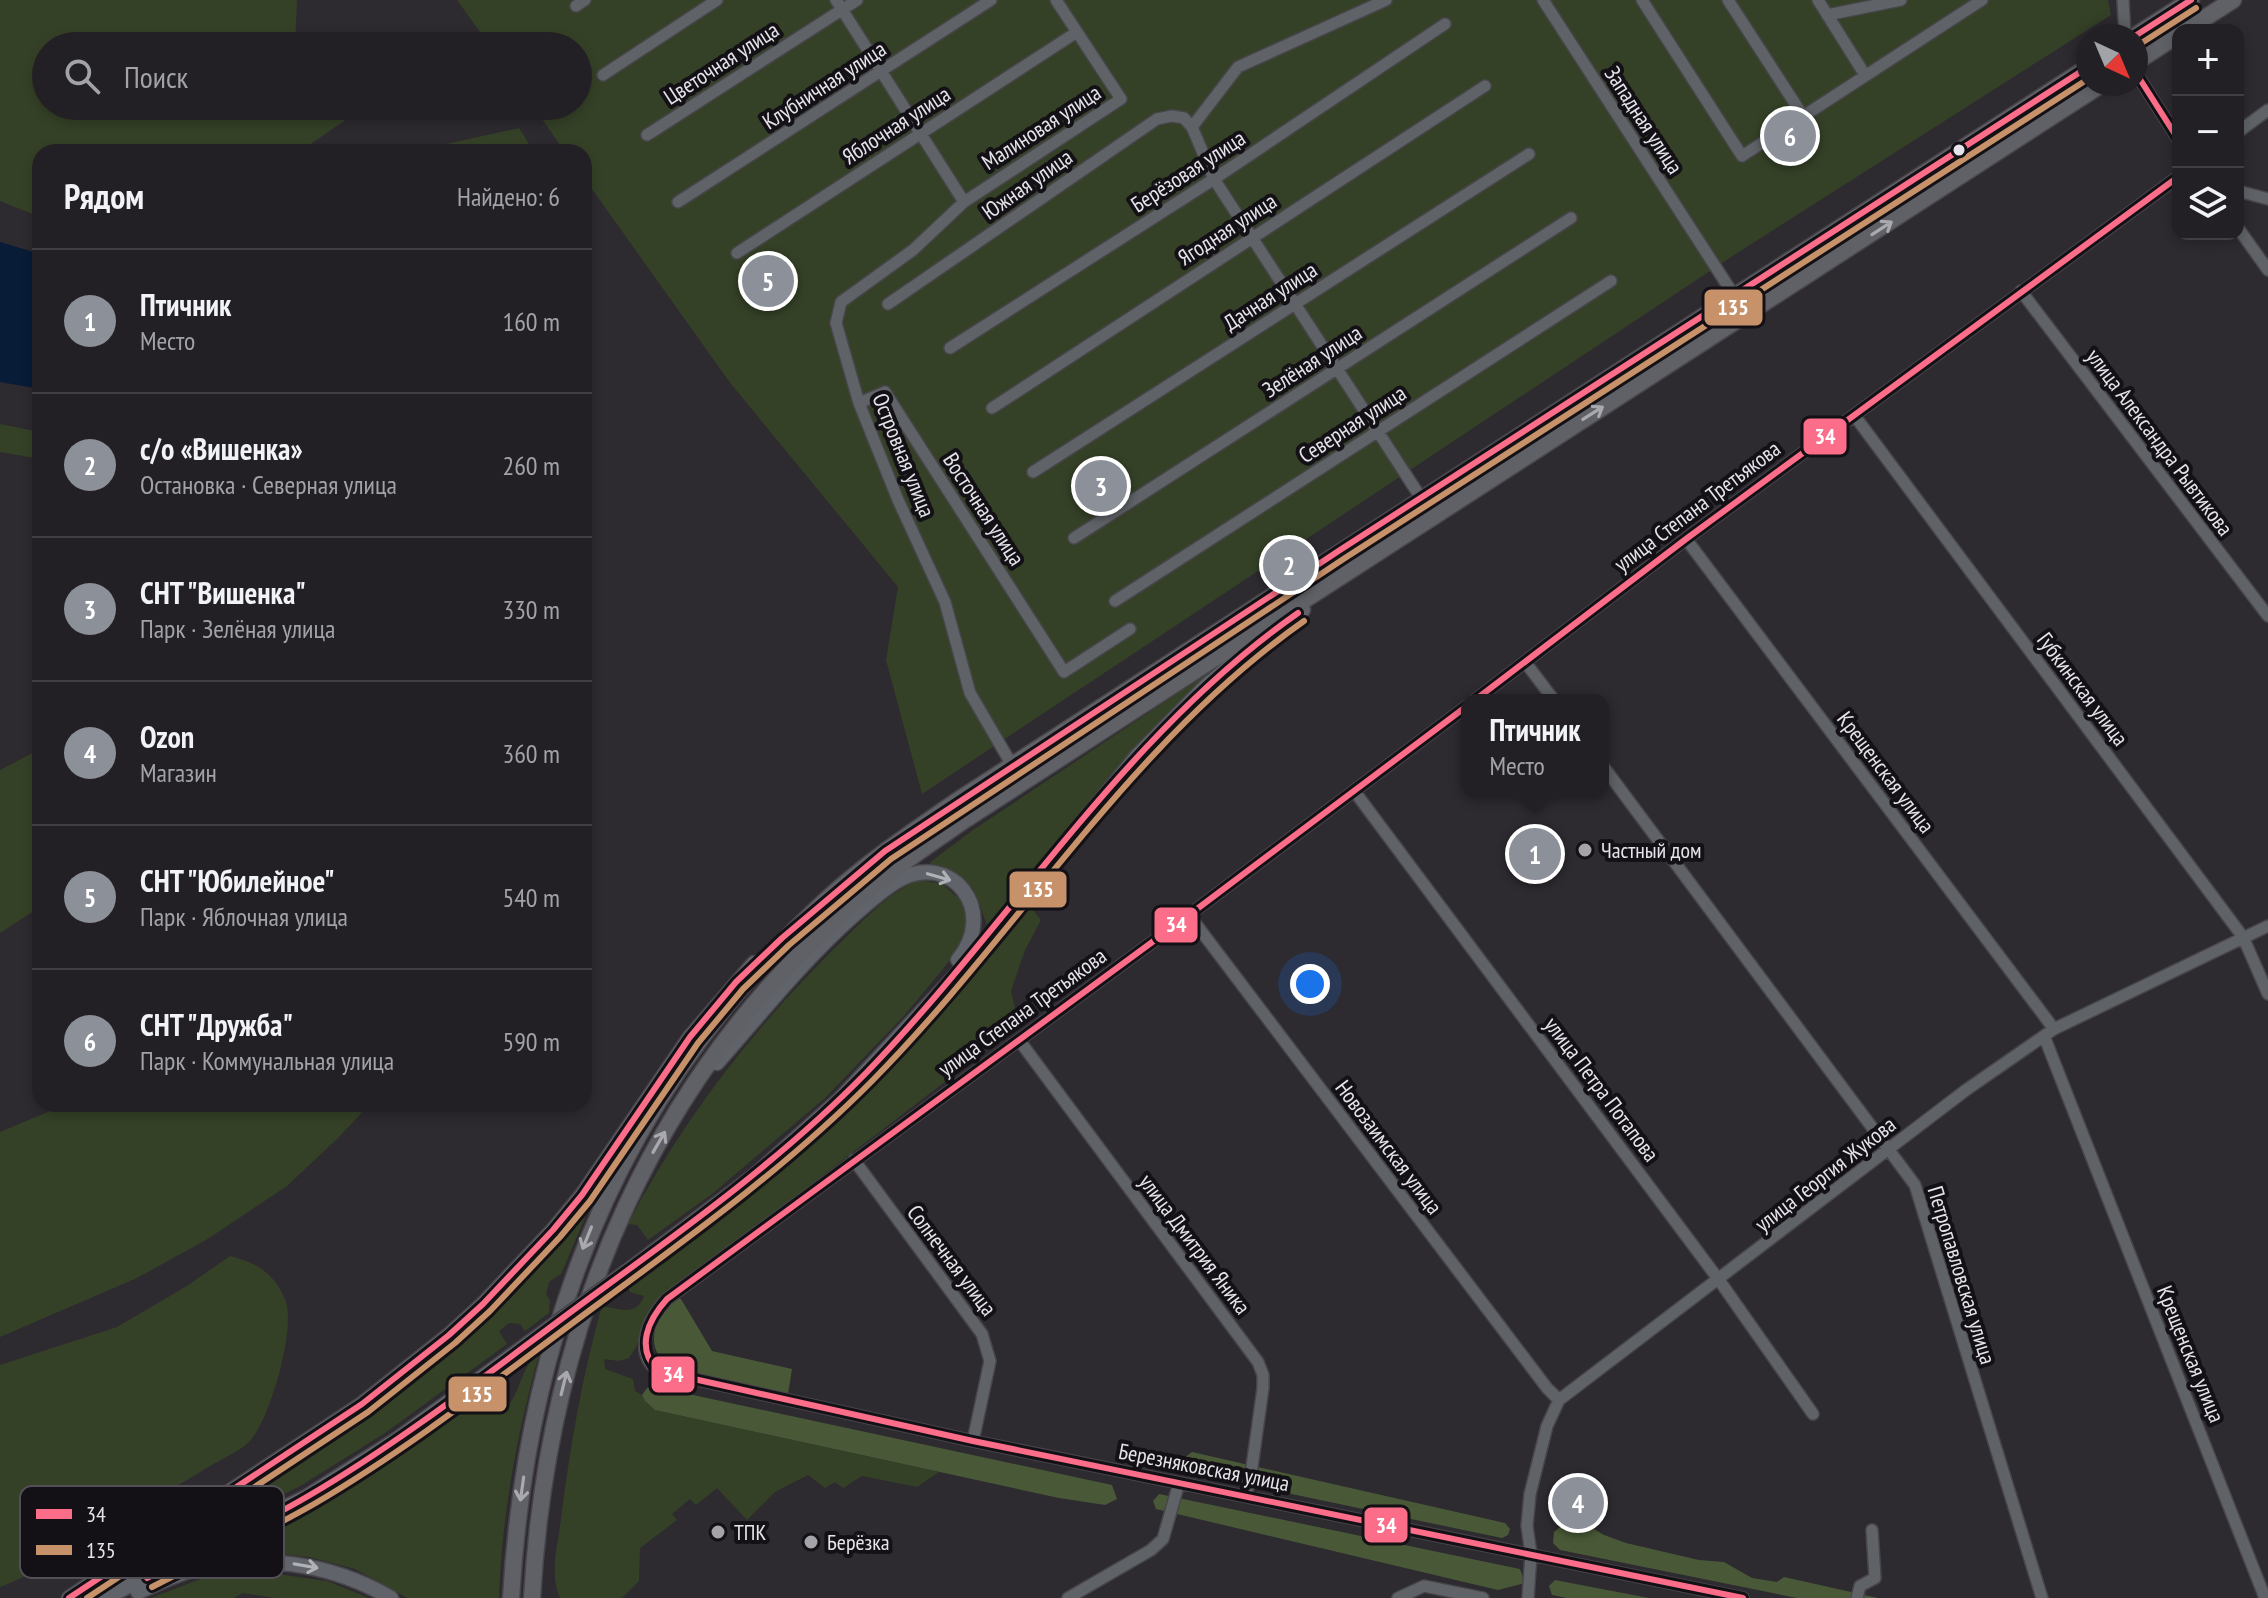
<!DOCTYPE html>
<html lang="ru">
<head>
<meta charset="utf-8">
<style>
  :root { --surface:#222024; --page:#2e2d31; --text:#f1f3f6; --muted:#a2a3a6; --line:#3f3e41; --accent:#8c9099 }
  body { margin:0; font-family:"PT Sans Narrow",sans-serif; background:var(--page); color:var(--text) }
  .controls { position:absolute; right:24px; top:24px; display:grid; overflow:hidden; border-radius:16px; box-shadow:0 4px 12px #0003 }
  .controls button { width:72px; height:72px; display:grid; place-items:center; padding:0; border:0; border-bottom:2px solid var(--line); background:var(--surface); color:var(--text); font:40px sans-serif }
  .compass { position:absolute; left:2076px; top:24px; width:72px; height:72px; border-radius:50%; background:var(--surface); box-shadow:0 4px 12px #0003; rotate:136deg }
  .you { position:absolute; left:1310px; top:984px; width:28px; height:28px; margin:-20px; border:6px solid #fff; border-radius:50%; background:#1a73e8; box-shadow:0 0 0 12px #1a73e833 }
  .badge { display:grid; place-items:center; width:52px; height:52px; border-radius:50%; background:var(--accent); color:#fff; font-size:26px; font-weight:700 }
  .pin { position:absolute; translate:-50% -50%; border:4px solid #fff; box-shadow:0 2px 8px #0006 }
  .popup { position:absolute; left:1461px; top:694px; width:148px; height:104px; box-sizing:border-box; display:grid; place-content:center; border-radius:16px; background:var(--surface); filter:drop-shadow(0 2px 6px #0005); font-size:26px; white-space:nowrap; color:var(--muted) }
  .popup b { font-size:30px; color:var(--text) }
  .popup::after { content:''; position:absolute; left:50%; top:100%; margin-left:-16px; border:16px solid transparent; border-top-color:var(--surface) }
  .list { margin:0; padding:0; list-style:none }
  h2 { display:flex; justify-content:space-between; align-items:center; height:104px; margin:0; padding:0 32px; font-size:34px }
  h2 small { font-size:26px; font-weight:400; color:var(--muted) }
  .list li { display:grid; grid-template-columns:52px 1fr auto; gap:24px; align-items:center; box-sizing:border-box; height:144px; padding:0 32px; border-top:2px solid var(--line) }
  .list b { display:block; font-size:30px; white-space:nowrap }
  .list p { margin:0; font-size:26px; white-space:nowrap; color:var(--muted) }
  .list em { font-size:26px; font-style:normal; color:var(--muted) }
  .icon { flex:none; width:44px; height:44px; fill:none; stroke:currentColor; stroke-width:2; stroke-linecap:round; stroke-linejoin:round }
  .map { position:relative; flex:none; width:2268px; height:1598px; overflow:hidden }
  .search { position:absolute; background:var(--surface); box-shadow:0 4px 12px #0003; left:32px; top:32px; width:560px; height:88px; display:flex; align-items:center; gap:20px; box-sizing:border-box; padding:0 28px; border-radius:44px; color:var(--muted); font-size:30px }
  .panel { position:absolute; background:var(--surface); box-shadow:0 4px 12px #0003; left:32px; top:144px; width:560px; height:968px; border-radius:24px }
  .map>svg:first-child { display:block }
  .green { fill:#354127 }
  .forest { fill:#495937 }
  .water { fill:#081c37 }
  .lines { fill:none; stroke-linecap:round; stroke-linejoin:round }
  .minor-casing { stroke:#474549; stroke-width:14 }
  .major-casing { stroke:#474549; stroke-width:17 }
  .highway-casing { stroke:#474549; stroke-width:19 }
  .minor { stroke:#5f6367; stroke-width:11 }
  .major { stroke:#60646a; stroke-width:14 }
  .highway { stroke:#5f6166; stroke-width:16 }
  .major-bridge-casing { stroke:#474549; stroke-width:17; stroke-linecap:butt }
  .major-bridge { stroke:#60646a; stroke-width:14 }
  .bus-1-casing { stroke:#131116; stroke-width:12 }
  .bus-2-casing { stroke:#131116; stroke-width:12 }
  .bus-1 { stroke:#fb6d88; stroke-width:6 }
  .bus-2 { stroke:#c7916a; stroke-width:6 }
  .oneway { stroke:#a9a9af }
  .oneway2 { stroke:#b0b1b7 }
  .bus-dot { fill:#e6e4eb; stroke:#131116; stroke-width:3 }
  .poi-dot { fill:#a5a3aa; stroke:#131116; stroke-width:3 }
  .labels { text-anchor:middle; stroke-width:8; stroke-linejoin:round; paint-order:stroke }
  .street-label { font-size:22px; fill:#e6e4eb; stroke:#131116 }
  .poi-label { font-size:22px; fill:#e6e4eb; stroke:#131116; text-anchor:start }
  .key { fill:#131116; stroke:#525056; stroke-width:2 }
  .key-label { font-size:22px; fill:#e6e4eb }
  .line-badge { stroke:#131116; stroke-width:3 }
  .badge-label { font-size:22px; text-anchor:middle; font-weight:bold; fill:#fff }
</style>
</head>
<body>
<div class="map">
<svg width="2268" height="1598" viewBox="0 0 2268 1598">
  <rect width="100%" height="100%" fill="#2d2a30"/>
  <!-- green -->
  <path class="green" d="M0,0h297l-2,46h-249v60h262l4,14 20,-14h34l-67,46h-259v65l-40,-16z
    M457,0h1651l3,15 -380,242 -809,537 -36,-134 12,-73 -167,-203 -147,-206v-26h-19l-32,-46h45v-60h-88z
    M519,128l15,24h-125z
    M0,424l40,8v27l-40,-7z
    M1211,671l-86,88 -138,166c-14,-43 -15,-46 -58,-62l44,-33z
    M40,749v158l-40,26v-163z
    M920,880l22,4 20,17 6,26 -11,25 -54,65 -78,81 -113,96 -64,46 -11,-15 -9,-1c56,-108 132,-204 219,-288 21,-20 45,-46 73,-56z
    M1030,906l11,14 -16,30 -14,41 8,34 -253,194 -104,76 -14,19 -12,33 -7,11 -10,3 -15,-2 1,10 28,10 2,12 7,4 3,6 10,9 284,62 -22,15 -55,-11 -19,12 -8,-6 -10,6 -17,-13 -33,17 -28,28 -30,-32 -21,17 -6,-6 -18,15 5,6 -37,28 -1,33 -17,17h-62c-11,-24 -2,-54 1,-79 9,-72 21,-143 41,-213 18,3 34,11 42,-10l-14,-4 -2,-6c69,-50 139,-99 202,-158 72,-68 136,-145 200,-222z
    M67,1104h303l-32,34 -51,48 -81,54 -69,38 -137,59v-205z
    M596,1192l-35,82 -12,8 -3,12 4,6 -1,13 -24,18 -5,-7 -11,-1 -10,8 8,13 -122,89 -83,52 -191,98 1,-4 201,-129 102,-73 40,-32 75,-75z
    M230,1256c27,7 43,16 55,43 12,27 -15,123 -37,144 -10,9 -25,15 -36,22 -39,24 -78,45 -117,67 -32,19 -60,43 -95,55v-222l117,-38 70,-41z
    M540,1351c-23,82 -38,162 -41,247h-92l-52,-29 -46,-12 -38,-4 -57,5c97,-45 184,-102 269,-167l21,20c17,-17 17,-46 36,-60z
    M263,1572l64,9 42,17h-94l-32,-5 -9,5h-83l52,-20z"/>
  <!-- forest -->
  <path class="forest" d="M676,1299h5l31,52 80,18 -4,25 -119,-27c-26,-21 -15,-49 7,-68z
    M656,1387l456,98 5,14 -12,6 -46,-7 -404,-88 -10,-9 -3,-6 5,-7z
    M1192,1452l313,71 5,6 -2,6 -6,3 -316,-66 -2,-14z
    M1159,1494l361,75 5,14 -27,7 -342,-81 -3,-8z
    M1565,1523h19l20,12 22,8 73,17 25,2 28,16 25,4 7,-5 94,21h-81l-237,-48 -7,-7 1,-11z
    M1555,1580l94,18h-82l-15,-3 -3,-9z"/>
  <!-- water -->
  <path class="water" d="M0,242l40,12v135l-40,-7z"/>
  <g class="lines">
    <defs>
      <path id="minor" d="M836,0l128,202
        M1543,0l192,297
        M1642,0l100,156 240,-156
        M1728,0l75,116
        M1818,0l47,75
        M2123,0l2,36
        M576,6l9,-6
        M1827,15l74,-15
        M2136,73l42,66
        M603,75l114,-75
        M1192,127l46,-60 148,-67
        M2238,132l30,-22
        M647,135l210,-135
        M2238,191l30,8
        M678,202l313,-202
        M2238,228l30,42
        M737,253l340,-221
        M2021,291l247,325
        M888,304l269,-185 15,-3 12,2 8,9 22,52 207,319
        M950,348l264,-169 231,-155
        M859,403l26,-11 179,280 66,-43
        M992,408l493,-322
        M1854,415l389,522 25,57
        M1033,472l496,-318
        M1074,538l497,-320
        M1686,539l368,490
        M1115,601l496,-320
        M1525,662l29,38
        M1475,700l211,-161 492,-362
        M1467,706l-278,209 -522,384c-19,19 -34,53 -9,72l315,70 770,157
        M1012,765l-42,-72 -25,-91 -47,-102 -39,-97 -23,-80 5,-21 72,-52 51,-48 157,-103 -65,-99
        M1603,766l312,419 127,413
        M1355,792l364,488 94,134
        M1189,915l358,473 12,12
        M2044,1036l221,562
        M1019,1040l239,322 5,13v13l-13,93 -5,15
        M854,1160l128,174 8,27 -17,80
        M1068,1598l83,-48 12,-11 16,-56
        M1398,1598l26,-12 59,12
        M1528,1598l3,-44 -4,-28 3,-32 17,-68 12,-26 407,-310 88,-61 214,-103
        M1857,1598l3,-12 15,-8 -3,-48"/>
      <path id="major" d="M717,1063c45,-51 87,-104 138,-149 14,-12 28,-25 44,-34 52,-29 100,30 59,80
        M633,1267l121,-91 86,-77 131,-140 166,-203 70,-71 61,-51 35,-24
        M138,1592c16,-7 34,-16 51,-21 69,-18 140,-9 202,27
        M69,1598l293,-194 87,-69 34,-31 70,-74 29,-35 108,-158 64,-74
        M105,1598l203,-102 88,-56 107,-78"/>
      <path id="highway" d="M2186,30l47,-30
        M2135,36l56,-36
        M2136,62l42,-27
        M511,1598c16,-271 110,-510 313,-696 40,-37 85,-68 130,-99l1134,-736
        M532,1598c16,-279 122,-530 340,-711 30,-25 62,-46 94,-68l1136,-735"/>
    </defs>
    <!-- minor casing -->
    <use href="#minor" class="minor-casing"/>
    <!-- major casing -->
    <use href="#major" class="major-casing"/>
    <!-- highway casing -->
    <use href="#highway" class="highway-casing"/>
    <!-- minor -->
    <use href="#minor" class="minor"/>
    <!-- major -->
    <use href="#major" class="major"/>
    <!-- highway -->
    <use href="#highway" class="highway"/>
    <defs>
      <path id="major-bridge" d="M503,1362l130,-95"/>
    </defs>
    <!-- major-bridge casing -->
    <use href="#major-bridge" class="major-bridge-casing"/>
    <!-- major-bridge -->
    <use href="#major-bridge" class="major-bridge"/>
    <defs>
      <path id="bus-1" d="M2135,36l56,-36
        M2136,73l42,66
        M1475,700l211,-161 492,-362
        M1467,706l-278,209 -522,384c-19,21 -32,49 -9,72l315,70 770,157
        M147,1578c54,-27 111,-52 163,-83 102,-60 196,-136 292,-206 92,-67 185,-135 265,-217 145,-150 258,-338 431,-459
        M69,1598l293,-194 87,-69 34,-31 70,-74 29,-35 108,-158 46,-55 46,-44 103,-87 455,-301 748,-483"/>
      <path id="bus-2" d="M2140,44l56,-36
        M152,1587c54,-28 110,-53 162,-83 101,-59 193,-133 287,-202 94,-69 189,-138 271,-221 148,-150 258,-338 432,-460
        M87,1598l281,-186 87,-69 35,-32 70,-74 30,-36 108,-158 45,-54 46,-44 102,-86 454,-301 743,-479"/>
    </defs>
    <!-- bus-1 casing -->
    <use href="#bus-1" class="bus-1-casing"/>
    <!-- bus-2 casing -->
    <use href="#bus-2" class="bus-2-casing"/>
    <!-- bus-1 -->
    <use href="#bus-1" class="bus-1"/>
    <!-- bus-2 -->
    <use href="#bus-2" class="bus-2"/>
  </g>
  <!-- one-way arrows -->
  <defs><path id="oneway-shaft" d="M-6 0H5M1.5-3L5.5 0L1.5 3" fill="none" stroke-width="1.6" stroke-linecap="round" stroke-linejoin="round" transform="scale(2)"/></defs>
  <g class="oneway">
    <use href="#oneway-shaft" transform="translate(1882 228) rotate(-33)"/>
    <use href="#oneway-shaft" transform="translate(1593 413) rotate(-32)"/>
    <use href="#oneway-shaft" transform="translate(659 1142) rotate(-60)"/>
    <use href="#oneway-shaft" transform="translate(587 1238) rotate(112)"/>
    <use href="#oneway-shaft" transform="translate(564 1383) rotate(-76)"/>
    <use href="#oneway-shaft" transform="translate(522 1489) rotate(98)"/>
  </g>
  <g class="oneway2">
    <use href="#oneway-shaft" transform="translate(939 877) rotate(16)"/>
    <use href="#oneway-shaft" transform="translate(306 1566) rotate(10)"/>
  </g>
  <!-- markers -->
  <circle class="bus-dot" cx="1959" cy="150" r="7"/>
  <g class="poi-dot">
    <circle cx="1585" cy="850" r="8"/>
    <circle cx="718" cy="1532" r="8"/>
    <circle cx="811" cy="1542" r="8"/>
  </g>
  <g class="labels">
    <!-- street labels -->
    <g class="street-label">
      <text transform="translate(721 63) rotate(-33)" y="8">Цветочная улица</text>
      <text transform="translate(824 85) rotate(-33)" y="8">Клубничная улица</text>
      <text transform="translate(1644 120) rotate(57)" y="8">Западная улица</text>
      <text transform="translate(896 125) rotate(-33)" y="8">Яблочная улица</text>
      <text transform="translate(1041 127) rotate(-33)" y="8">Малиновая улица</text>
      <text transform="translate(1188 171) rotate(-33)" y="8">Берёзовая улица</text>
      <text transform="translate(1027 184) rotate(-35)" y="8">Южная улица</text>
      <text transform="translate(1227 229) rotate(-33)" y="8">Ягодная улица</text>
      <text transform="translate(1270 296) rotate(-33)" y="8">Дачная улица</text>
      <text transform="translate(1312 361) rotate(-33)" y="8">Зелёная улица</text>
      <text transform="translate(1352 424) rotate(-33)" y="8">Северная улица</text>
      <text transform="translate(2160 442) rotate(53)" y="8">улица Александра Рывтикова</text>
      <text transform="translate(904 455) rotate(68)" y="8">Островная улица</text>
      <text transform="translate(1697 506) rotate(-37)" y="8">улица Степана Третьякова</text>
      <text transform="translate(984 509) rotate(57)" y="8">Восточная улица</text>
      <text transform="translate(2083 689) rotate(53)" y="8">Губкинская улица</text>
      <text transform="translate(1886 772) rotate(53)" y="8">Крещенская улица</text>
      <text transform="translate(1022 1012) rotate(-36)" y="8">улица Степана Третьякова</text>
      <text transform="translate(1602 1089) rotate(53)" y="8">улица Петра Потапова</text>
      <text transform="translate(1389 1147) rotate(53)" y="8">Новозаимская улица</text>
      <text transform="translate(1825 1174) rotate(-38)" y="8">улица Георгия Жукова</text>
      <text transform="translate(1195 1244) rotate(53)" y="8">улица Дмитрия Яника</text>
      <text transform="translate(952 1260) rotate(53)" y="8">Солнечная улица</text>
      <text transform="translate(1962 1275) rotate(73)" y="8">Петропавловская улица</text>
      <text transform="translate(2191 1354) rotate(68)" y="8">Крещенская улица</text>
      <text transform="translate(1204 1467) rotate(11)" y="8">Березняковская улица</text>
    </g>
    <!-- poi labels -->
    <g class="poi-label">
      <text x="1601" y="858">Частный дом</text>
      <text x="734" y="1540">ТПК</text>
      <text x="827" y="1550">Берёзка</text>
    </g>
  </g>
  <!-- legend -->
  <rect x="20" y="1486" width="264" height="92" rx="12" class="key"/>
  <rect x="36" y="1509" width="36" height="10" fill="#fb6d88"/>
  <rect x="36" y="1545" width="36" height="10" fill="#c7916a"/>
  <g class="key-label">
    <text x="86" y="1522">34</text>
    <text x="86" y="1558">135</text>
  </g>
  <g class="line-badge">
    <rect x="1703" y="288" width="61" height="39" rx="8" fill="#c7916a"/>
    <rect x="1802" y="417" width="46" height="39" rx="8" fill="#fb6d88"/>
    <rect x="1008" y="870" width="60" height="39" rx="8" fill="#c7916a"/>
    <rect x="1153" y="906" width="46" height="38" rx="8" fill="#fb6d88"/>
    <rect x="650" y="1355" width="46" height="39" rx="8" fill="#fb6d88"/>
    <rect x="447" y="1375" width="61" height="38" rx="8" fill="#c7916a"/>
    <rect x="1363" y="1506" width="46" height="38" rx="8" fill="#fb6d88"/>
  </g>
  <g class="badge-label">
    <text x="1733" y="315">135</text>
    <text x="1825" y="444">34</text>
    <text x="1038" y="897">135</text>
    <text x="1176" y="932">34</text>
    <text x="673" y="1382">34</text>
    <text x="477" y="1402">135</text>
    <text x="1386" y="1533">34</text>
  </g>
</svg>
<div class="controls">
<button>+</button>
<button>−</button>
<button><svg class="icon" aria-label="layers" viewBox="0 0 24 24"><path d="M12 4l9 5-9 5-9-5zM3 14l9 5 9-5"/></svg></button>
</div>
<svg class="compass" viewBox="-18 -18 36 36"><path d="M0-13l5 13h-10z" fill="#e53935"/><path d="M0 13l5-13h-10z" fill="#a2a3a6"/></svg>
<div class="you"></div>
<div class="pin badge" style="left:1535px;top:854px">1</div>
<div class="popup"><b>Птичник</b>Место</div>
<div class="pin badge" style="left:1289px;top:565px">2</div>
<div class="pin badge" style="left:1101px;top:486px">3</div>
<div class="pin badge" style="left:1578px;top:1503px">4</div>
<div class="pin badge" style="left:768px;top:281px">5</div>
<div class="pin badge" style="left:1790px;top:136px">6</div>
<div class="search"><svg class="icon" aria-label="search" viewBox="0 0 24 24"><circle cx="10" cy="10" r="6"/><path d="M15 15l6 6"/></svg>Поиск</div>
<section class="panel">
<h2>Рядом<small>Найдено: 6</small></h2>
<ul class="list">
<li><span class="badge">1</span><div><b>Птичник</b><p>Место</p></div><em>160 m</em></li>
<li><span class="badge">2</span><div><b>с/о «Вишенка»</b><p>Остановка · Северная улица</p></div><em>260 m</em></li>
<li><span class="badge">3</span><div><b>СНТ &quot;Вишенка&quot;</b><p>Парк · Зелёная улица</p></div><em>330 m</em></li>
<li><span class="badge">4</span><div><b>Ozon</b><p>Магазин</p></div><em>360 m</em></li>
<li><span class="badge">5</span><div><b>СНТ &quot;Юбилейное&quot;</b><p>Парк · Яблочная улица</p></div><em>540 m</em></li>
<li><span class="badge">6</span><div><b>СНТ &quot;Дружба&quot;</b><p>Парк · Коммунальная улица</p></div><em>590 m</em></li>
</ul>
</section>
</div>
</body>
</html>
